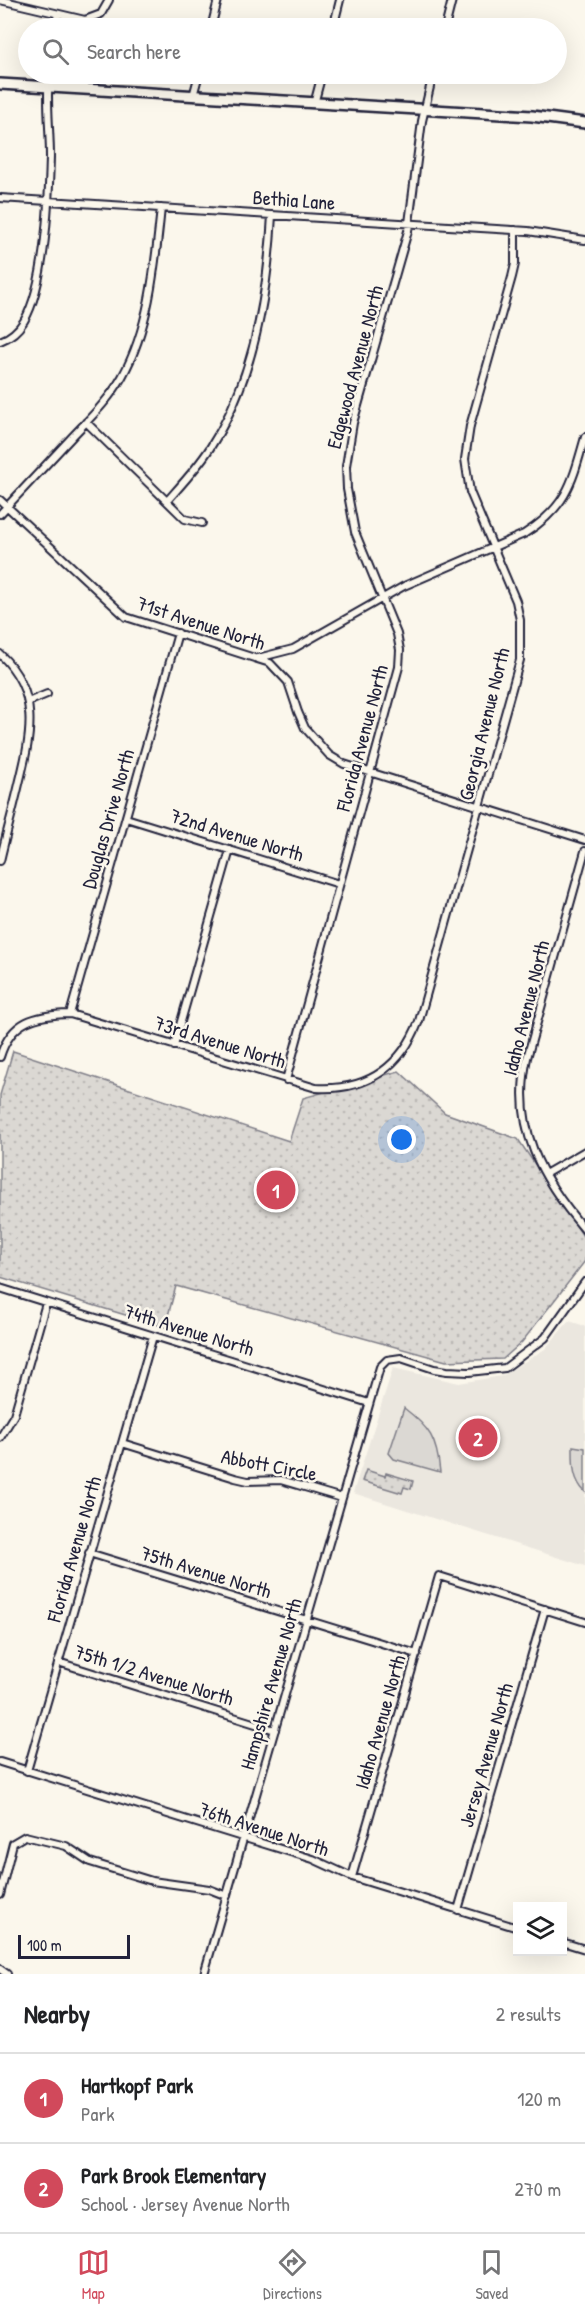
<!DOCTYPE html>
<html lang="en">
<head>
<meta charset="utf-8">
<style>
  :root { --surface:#fff; --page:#f2f2f2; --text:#202124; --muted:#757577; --line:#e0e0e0; --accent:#d1495b }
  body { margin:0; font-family:"Patrick Hand",sans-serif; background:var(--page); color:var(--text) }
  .controls { position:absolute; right:18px; bottom:18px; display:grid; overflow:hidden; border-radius:0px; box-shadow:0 6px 24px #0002 }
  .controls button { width:54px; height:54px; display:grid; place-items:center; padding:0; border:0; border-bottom:2px solid var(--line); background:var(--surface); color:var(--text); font:30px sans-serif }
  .scale { position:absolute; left:18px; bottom:15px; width:112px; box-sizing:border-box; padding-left:6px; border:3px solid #22223b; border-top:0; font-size:16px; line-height:21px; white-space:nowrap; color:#22223b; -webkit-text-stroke:4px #fbf7ec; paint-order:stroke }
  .you { position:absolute; left:402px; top:1140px; width:21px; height:21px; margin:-15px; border:4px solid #fff; border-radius:50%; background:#1a73e8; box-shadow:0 0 0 9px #1a73e833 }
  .badge { display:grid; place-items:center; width:39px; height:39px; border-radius:50%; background:var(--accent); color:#fff; font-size:20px; font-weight:700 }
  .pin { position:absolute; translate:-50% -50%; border:3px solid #fff; box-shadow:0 2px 6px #0006 }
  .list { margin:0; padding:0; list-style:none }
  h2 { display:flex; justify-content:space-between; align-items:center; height:78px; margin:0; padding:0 24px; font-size:26px }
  h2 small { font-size:20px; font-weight:400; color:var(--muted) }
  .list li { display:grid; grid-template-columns:39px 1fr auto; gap:18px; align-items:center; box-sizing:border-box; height:90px; padding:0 24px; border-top:2px solid var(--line) }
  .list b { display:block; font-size:22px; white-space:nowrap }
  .list p { margin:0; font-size:20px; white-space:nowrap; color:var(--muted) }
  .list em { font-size:20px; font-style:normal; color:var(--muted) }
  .icon { flex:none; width:33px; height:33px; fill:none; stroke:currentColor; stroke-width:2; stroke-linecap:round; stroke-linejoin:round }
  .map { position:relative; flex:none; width:585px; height:1974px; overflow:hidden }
  .search { position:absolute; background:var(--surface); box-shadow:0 6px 24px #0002; left:18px; right:18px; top:18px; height:66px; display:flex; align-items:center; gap:15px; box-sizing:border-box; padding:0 21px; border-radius:33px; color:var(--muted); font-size:22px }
  .sheet { height:258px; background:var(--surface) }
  nav { display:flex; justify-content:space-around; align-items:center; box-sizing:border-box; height:84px; border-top:2px solid var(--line); background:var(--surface); font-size:16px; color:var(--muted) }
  nav a { display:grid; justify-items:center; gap:3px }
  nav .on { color:var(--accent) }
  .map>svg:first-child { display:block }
  .built { fill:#ebe7df }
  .grass { fill:#dbd8d3; stroke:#7e7d87; stroke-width:1.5 }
  .park { fill:url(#park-dots); stroke:#7e7d87; stroke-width:1.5 }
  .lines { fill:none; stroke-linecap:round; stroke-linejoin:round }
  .street-casing { stroke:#22223b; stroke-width:10 }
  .secondary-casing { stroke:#22223b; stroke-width:14 }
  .street { stroke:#fbf7ec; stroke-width:6 }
  .secondary { stroke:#fbf7ec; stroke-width:9 }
  .labels { text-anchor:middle; stroke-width:5; stroke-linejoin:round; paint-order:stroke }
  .street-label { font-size:20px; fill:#22223b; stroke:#fbf7ec }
</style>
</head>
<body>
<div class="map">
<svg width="585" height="1974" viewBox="0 0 585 1974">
  <defs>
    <pattern id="park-dots" width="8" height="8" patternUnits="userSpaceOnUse" patternTransform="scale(1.5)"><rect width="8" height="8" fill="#dbd8d3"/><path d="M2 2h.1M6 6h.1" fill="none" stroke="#bcb9b6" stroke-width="1.8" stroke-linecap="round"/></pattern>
  </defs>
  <rect width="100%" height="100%" fill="#fbf7ec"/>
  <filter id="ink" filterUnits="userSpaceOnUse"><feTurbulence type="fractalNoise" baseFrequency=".0167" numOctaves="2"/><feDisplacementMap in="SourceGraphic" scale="12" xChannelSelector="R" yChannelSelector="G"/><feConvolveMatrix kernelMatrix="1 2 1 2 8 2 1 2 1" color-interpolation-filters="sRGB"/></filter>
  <g filter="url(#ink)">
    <!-- built -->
    <path class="built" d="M569,1321l16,5v240l-232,-73 40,-125 66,15 43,-7 43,-27z"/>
    <!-- grass -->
    <path class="grass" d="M404,1408c26,20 33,31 36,64l-46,-13 -5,-6z
      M573,1446l12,2v44c-13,-13 -12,-29 -12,-46z"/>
    <!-- park -->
    <path class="park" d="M13,1051l276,90 14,-43 96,-27 46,42 73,26 67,100v22l-63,81 -19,17 -57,2 -270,-75 -11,41 -165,-50v-182z
      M366,1470l19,6 1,-3 27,8 -2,8 -7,-2 -2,6 -40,-12z"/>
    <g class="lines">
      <defs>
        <path id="street" d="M0,0l85,20 16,-6 8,-14
          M54,28l4,-13
          M211,28l7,-28
          M333,28l7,-28
          M445,28l7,-28
          M193,96l6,-22
          M314,104l8,-30
          M0,198l528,33 57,9
          M0,341c11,-4 18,-10 24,-20 21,-35 25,-123 26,-164 0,-28 -4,-56 -1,-83
          M86,422l99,97 17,4
          M0,500l126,117 144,46 18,19 10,30 7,16 24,27 15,9 241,76
          M167,501c15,-17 31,-34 43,-53 44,-67 58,-155 62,-233
          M0,514c24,-26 48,-51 72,-77 18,-19 37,-37 50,-60 28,-50 33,-112 39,-169
          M0,654c41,39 31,81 19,130 -6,26 -13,51 -19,77
          M258,658l35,-9 111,-63 120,-52c43,-27 48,-51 61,-97
          M28,702l19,-8
          M126,818l213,66
          M585,851l-58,207c-15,69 14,121 58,172
          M70,1014l108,-381
          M174,1046l56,-196
          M0,1057c11,-37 36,-42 70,-43l246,74c51,3 85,-21 103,-67l101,-361v-40l-4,-19 -46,-109 -5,-33 5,-33 42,-149 3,-13v-34
          M286,1080l113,-413 1,-17 -3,-16 -42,-102 -8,-43 -1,-23 7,-43 55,-192 14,-110 11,-47
          M545,1174l40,-23
          M0,1288l369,115
          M0,1438l14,-23 32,-112
          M122,1443l113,35 13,3 33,-1 61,18
          M89,1553l328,101
          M58,1662l217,68
          M0,1762l313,97 39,18 166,51
          M27,1771l126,-435
          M352,1877l87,-301 146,46
          M0,1895l13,-52 12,-7 41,10 24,16 62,19 57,8 18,7
          M458,1910l87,-301
          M562,1942l23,7
          M0,1969l7,5
          M204,1974l176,-607 7,-7 14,-2 33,11 13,2 22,1 36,-4 40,-30 40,-56"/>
        <path id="secondary" d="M0,84l532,32 53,7"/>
      </defs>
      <!-- street casing -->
      <use href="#street" class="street-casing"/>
      <!-- secondary casing -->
      <use href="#secondary" class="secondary-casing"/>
      <!-- street -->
      <use href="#street" class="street"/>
      <!-- secondary -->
      <use href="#secondary" class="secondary"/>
    </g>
  </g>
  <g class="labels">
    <!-- street labels -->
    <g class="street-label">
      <text transform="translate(294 200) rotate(4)" y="7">Bethia Lane</text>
      <text transform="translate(355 367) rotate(-75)" y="7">Edgewood Avenue North</text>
      <text transform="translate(201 623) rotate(18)" y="7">71st Avenue North</text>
      <text transform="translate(484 724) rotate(-76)" y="7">Georgia Avenue North</text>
      <text transform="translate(362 738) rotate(-75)" y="7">Florida Avenue North</text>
      <text transform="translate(108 819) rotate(-74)" y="7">Douglas Drive North</text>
      <text transform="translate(237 835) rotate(17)" y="7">72nd Avenue North</text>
      <text transform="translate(526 1008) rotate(-76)" y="7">Idaho Avenue North</text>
      <text transform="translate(220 1042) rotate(17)" y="7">73rd Avenue North</text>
      <text transform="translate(189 1330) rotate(17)" y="7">74th Avenue North</text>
      <text transform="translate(269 1465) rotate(11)" y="7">Abbott Circle</text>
      <text transform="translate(74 1549) rotate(-74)" y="7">Florida Avenue North</text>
      <text transform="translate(206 1572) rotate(17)" y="7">75th Avenue North</text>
      <text transform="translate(154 1675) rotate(17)" y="7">75th 1/2 Avenue North</text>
      <text transform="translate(271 1684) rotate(-74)" y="7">Hampshire Avenue North</text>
      <text transform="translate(380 1722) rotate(-74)" y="7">Idaho Avenue North</text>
      <text transform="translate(486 1755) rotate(-74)" y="7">Jersey Avenue North</text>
      <text transform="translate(264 1829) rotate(18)" y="7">76th Avenue North</text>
    </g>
  </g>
</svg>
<div class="controls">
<button><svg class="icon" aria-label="layers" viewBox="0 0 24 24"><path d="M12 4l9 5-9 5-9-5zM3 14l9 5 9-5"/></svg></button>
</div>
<div class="scale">100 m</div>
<div class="you"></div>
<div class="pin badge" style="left:276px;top:1190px">1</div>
<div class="pin badge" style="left:478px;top:1438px">2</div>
<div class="search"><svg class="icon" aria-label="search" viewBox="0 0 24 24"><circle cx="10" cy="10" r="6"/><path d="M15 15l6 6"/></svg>Search here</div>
</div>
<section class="sheet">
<h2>Nearby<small>2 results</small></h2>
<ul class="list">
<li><span class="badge">1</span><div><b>Hartkopf Park</b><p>Park</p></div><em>120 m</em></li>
<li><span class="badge">2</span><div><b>Park Brook Elementary</b><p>School · Jersey Avenue North</p></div><em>270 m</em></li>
</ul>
</section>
<nav>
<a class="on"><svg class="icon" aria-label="map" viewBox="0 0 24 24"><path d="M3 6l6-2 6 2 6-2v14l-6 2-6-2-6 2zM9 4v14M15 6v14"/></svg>Map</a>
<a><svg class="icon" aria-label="directions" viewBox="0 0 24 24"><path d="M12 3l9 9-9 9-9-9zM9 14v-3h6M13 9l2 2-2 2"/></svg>Directions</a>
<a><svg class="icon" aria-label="saved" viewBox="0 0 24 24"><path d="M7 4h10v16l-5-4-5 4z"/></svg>Saved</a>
</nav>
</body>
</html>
